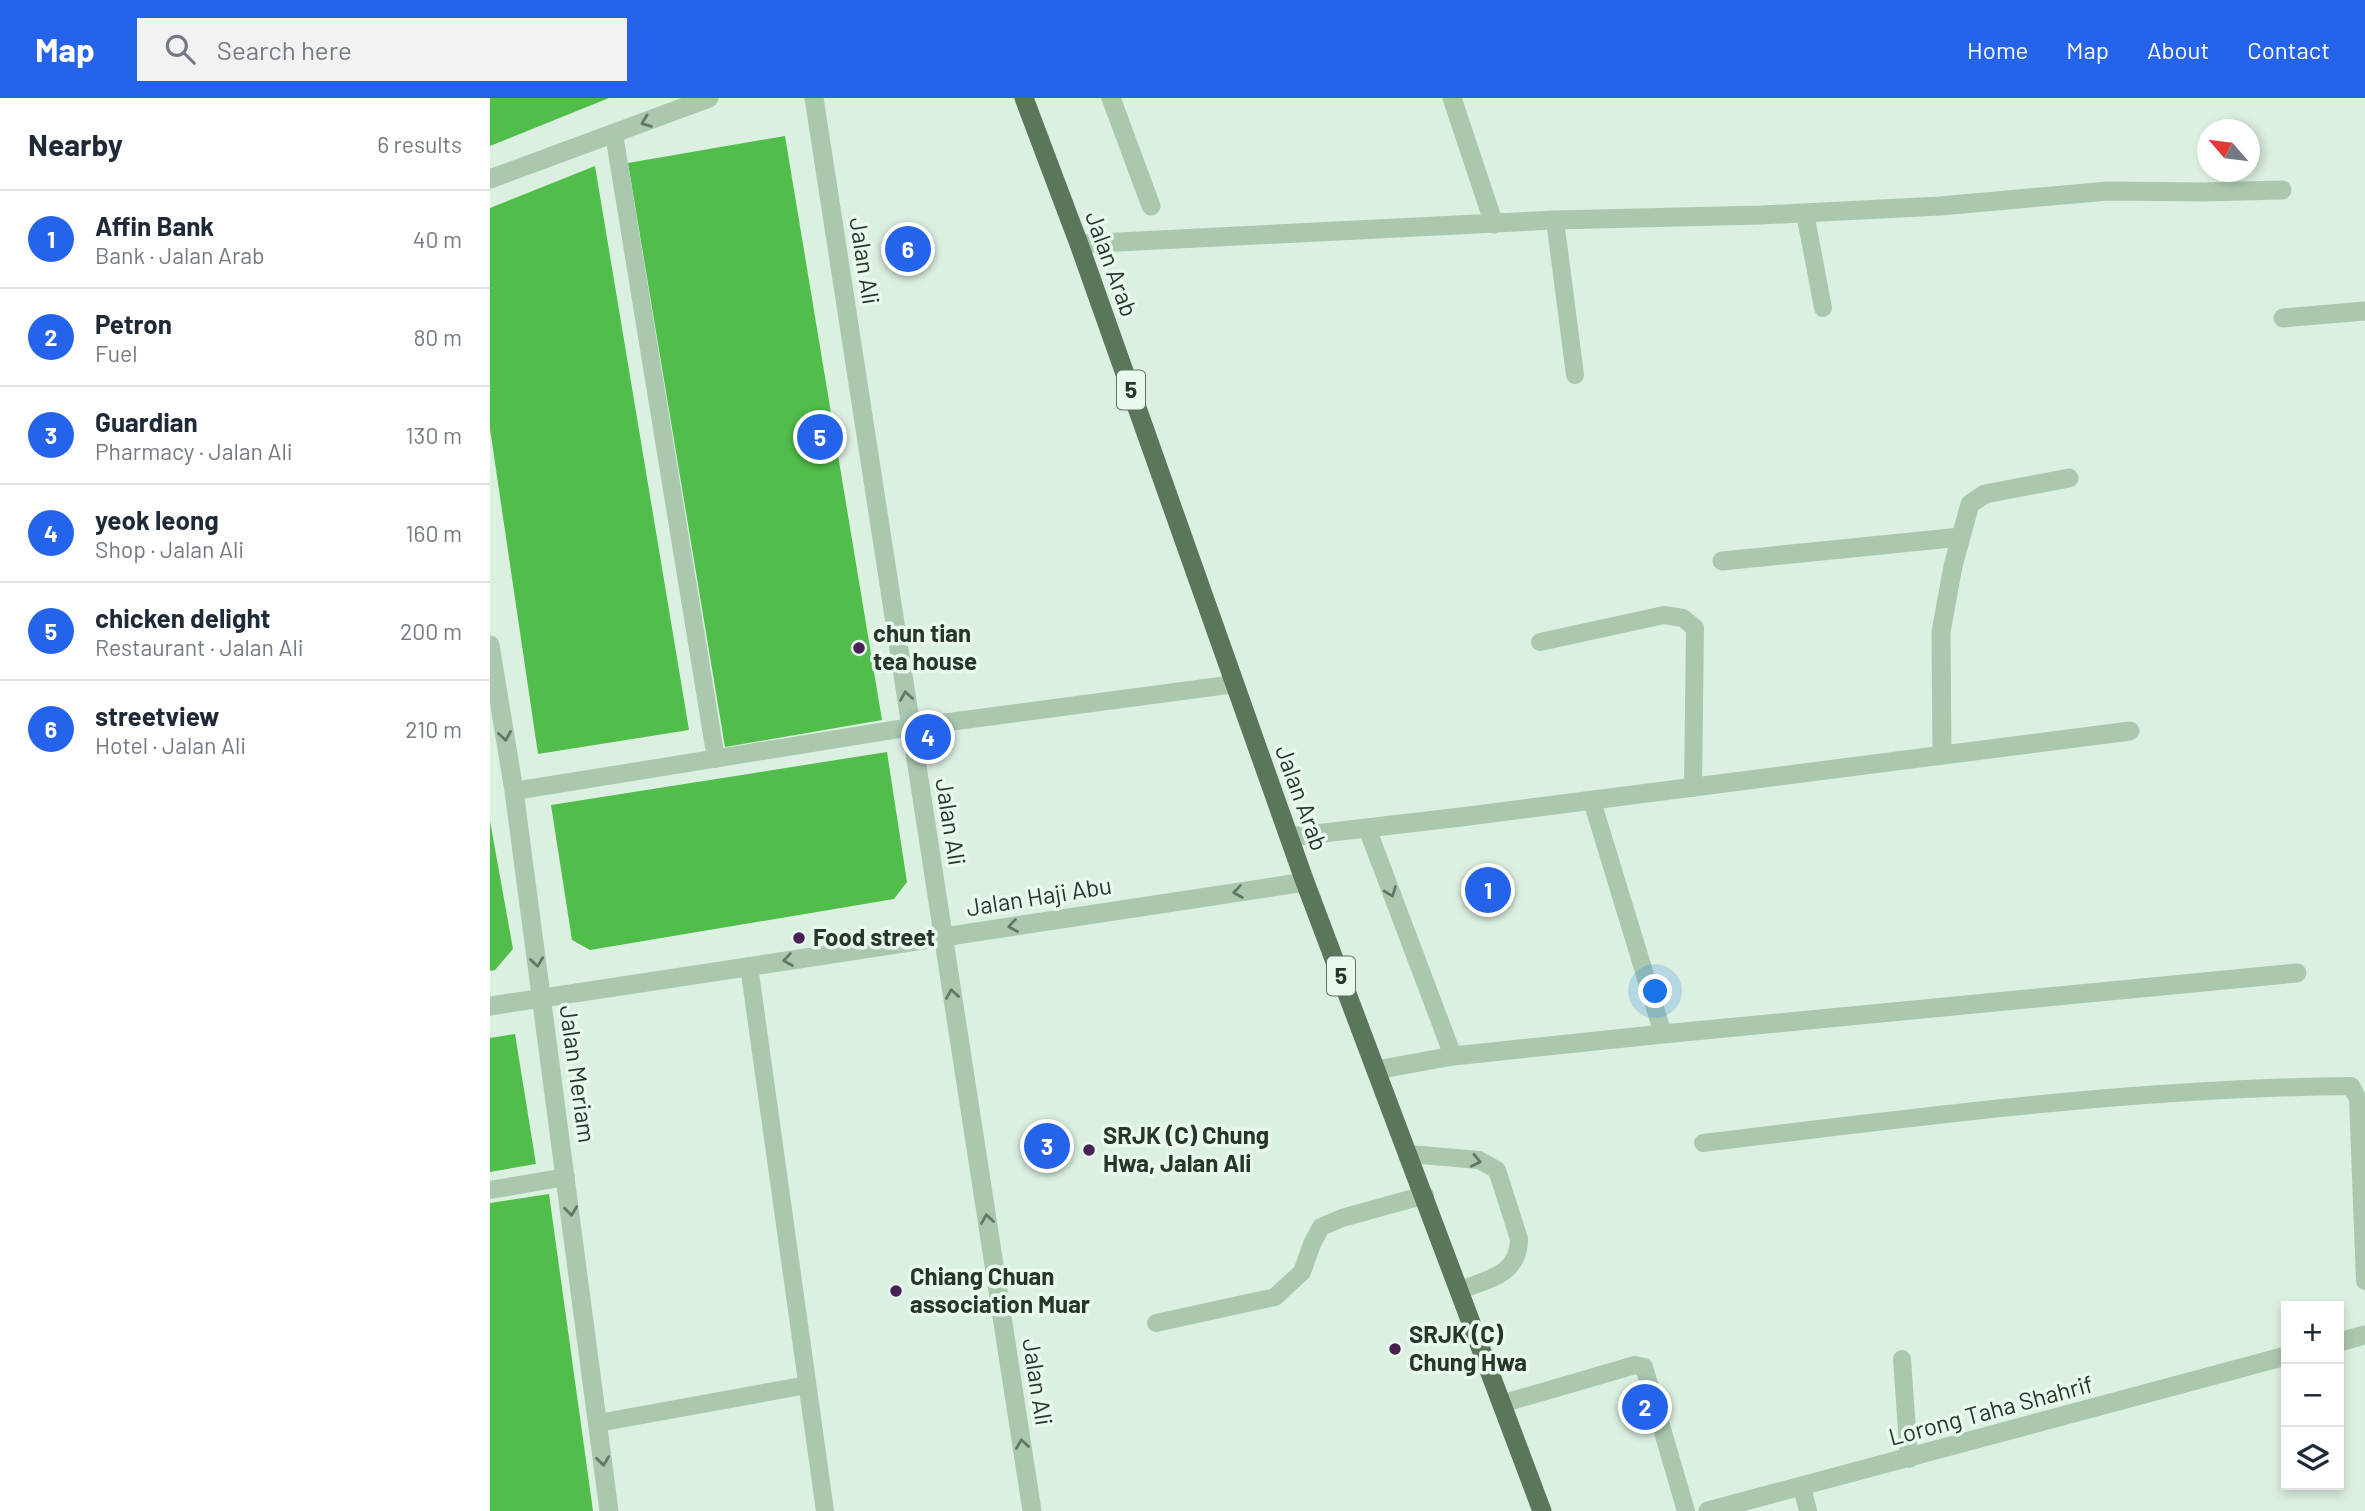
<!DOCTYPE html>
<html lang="en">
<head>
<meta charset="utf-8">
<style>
  :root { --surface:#fff; --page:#f2f2f3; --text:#1f2937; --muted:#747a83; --line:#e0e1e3; --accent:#2563eb }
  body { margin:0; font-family:Barlow,sans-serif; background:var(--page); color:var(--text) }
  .controls { position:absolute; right:21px; bottom:21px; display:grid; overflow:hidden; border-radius:0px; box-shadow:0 4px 10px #0003 }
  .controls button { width:63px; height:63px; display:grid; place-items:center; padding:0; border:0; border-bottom:2px solid var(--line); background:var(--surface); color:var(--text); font:35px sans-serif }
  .compass { position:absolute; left:1707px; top:21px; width:63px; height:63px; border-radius:50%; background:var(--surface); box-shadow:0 4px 10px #0003; rotate:298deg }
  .you { position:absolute; left:1166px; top:894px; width:24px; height:24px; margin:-18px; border:5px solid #fff; border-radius:50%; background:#1a73e8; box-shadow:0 0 0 10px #1a73e833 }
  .badge { display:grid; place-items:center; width:46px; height:46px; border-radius:50%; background:var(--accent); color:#fff; font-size:23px; font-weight:700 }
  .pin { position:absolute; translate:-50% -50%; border:4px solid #fff; box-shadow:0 2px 7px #0006 }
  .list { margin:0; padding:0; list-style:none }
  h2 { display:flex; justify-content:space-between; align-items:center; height:91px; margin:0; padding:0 28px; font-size:30px }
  h2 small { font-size:23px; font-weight:400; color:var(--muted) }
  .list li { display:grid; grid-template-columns:46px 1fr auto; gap:21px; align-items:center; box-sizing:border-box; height:98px; padding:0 28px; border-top:2px solid var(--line) }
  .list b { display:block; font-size:26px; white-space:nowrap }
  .list p { margin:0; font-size:23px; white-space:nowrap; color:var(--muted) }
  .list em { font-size:23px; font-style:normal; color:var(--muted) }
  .icon { flex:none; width:38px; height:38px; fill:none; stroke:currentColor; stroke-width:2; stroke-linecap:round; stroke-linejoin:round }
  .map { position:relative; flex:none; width:1875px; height:1413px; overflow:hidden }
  header { display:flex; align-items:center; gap:42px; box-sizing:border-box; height:98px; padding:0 35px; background:var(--accent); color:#fff }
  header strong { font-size:33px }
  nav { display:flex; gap:38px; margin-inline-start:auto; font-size:24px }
  .search { width:490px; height:63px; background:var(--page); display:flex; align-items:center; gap:18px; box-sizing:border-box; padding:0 24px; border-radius:0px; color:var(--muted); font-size:26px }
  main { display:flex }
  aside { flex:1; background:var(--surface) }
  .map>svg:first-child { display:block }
  .building { fill:#51be4c }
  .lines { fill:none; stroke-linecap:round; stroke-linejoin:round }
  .service { stroke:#a9c8ae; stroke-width:18 }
  .minor { stroke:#a9c8ae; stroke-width:19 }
  .primary { stroke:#5a765b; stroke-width:19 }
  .oneway { stroke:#627765 }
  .poi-dot { fill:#482054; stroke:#e8f8ec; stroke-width:2.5 }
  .labels { text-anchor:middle; stroke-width:7; stroke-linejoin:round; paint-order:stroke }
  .shield { fill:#e8f8ec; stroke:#627064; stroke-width:2 }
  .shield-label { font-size:23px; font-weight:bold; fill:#283529 }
  .street-label { font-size:24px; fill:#283529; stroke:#e8f8ec }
  .poi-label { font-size:24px; font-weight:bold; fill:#283529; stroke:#e8f8ec; text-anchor:start }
</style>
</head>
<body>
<header>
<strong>Map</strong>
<div class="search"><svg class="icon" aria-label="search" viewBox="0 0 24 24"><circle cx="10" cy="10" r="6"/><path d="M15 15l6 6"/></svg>Search here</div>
<nav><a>Home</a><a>Map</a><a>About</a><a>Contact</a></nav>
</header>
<main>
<aside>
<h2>Nearby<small>6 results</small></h2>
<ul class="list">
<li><span class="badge">1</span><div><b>Affin Bank</b><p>Bank · Jalan Arab</p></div><em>40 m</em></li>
<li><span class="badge">2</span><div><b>Petron</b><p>Fuel</p></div><em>80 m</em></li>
<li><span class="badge">3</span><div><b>Guardian</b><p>Pharmacy · Jalan Ali</p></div><em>130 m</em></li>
<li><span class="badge">4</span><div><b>yeok leong</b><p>Shop · Jalan Ali</p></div><em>160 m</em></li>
<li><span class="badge">5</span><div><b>chicken delight</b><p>Restaurant · Jalan Ali</p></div><em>200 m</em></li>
<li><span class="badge">6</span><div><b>streetview</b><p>Hotel · Jalan Ali</p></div><em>210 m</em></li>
</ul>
</aside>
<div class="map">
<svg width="1875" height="1413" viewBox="0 0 1875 1413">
  <rect width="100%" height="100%" fill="#dcf0e1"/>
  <!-- building -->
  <path class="building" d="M0,0h119l-119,48z
    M295,38l97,584 -157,27 -97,-584z
    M105,68l94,564 -151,24 -48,-325v-221z
    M397,654l20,130 -13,17 -304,51 -18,-10 -21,-135z
    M0,723l23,128 -18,21 -5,1z
    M25,936l21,130 -46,8v-134z
    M59,1096l44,317h-103v-308z"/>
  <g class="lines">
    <!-- service -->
    <path class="service" d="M124,36l102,625
      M1315,115l18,95
      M1065,122l20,155
      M1050,544l124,-27 19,3 12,10 -2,160
      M24,693l397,-64 324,-43
      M1102,703l71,233
      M877,730l86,228
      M259,868l76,545
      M1213,1045c216,-26 431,-55 648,-57l7,13 7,182
      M919,1056l70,6 18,10 22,69c0,36 -31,40 -59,51
      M0,1092l76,-13
      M666,1225l119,-26 27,-25 10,-28 9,-17 21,-9 83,-23
      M1412,1261l7,100
      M1011,1306l134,-39 9,2 42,144
      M108,1325l209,-38
      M1312,1389l6,24"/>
    <!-- minor -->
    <path class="minor" d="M324,0l218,1413
      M621,0l40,108
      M962,0l42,126
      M0,81l219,-81
      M589,146l476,-24 206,-5 179,-9 168,-15 96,1 78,-2
      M1793,220l82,-7
      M1232,463l239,-24
      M0,547l24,146 95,720
      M1452,657l-1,-123 12,-66 17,-62 15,-10 84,-16
      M799,739l172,-20 669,-86
      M0,908l815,-124
      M886,972l77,-14 210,-22 634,-61
      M1849,1244l26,-7
      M1218,1413l578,-155"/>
    <!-- primary -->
    <path class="primary" d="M534,0l55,146 226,638 237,629"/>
  </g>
  <!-- one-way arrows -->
  <defs><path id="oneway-chevron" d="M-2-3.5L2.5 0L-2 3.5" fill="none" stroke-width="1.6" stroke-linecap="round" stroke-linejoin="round" transform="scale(1.75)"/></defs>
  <g class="oneway">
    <use href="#oneway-chevron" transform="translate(156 24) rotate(159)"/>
    <use href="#oneway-chevron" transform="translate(416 598) rotate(-99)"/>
    <use href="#oneway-chevron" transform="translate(15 638) rotate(81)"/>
    <use href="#oneway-chevron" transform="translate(748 794) rotate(171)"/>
    <use href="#oneway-chevron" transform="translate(901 794) rotate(69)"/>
    <use href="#oneway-chevron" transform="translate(523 828) rotate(171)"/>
    <use href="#oneway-chevron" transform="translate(298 862) rotate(171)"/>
    <use href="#oneway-chevron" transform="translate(47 864) rotate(82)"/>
    <use href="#oneway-chevron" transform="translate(462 896) rotate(-99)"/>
    <use href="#oneway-chevron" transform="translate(986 1063) rotate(12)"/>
    <use href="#oneway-chevron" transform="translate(81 1113) rotate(83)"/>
    <use href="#oneway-chevron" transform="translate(497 1121) rotate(-99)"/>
    <use href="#oneway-chevron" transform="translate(532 1346) rotate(-99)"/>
    <use href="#oneway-chevron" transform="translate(113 1363) rotate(83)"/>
  </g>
  <!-- markers -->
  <g class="poi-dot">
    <circle cx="369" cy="550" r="7"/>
    <circle cx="309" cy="840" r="7"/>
    <circle cx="599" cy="1052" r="7"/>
    <circle cx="406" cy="1193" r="7"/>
    <circle cx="905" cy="1251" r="7"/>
  </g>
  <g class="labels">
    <!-- shield labels -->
    <g class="shield">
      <rect x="627" y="272.5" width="28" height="39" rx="5"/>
      <rect x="837" y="858.5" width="28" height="39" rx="5"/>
    </g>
    <g class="shield-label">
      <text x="641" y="300">5</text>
      <text x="851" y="886">5</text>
    </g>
    <!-- street labels -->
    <g class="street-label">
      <text transform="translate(374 163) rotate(81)" y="8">Jalan Ali</text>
      <text transform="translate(621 166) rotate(70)" y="8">Jalan Arab</text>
      <text transform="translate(811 700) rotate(70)" y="8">Jalan Arab</text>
      <text transform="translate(460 724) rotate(81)" y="8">Jalan Ali</text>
      <text transform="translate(549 799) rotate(-9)" y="8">Jalan Haji Abu</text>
      <text transform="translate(87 976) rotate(82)" y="8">Jalan Meriam</text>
      <text transform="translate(547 1284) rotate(81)" y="8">Jalan Ali</text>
      <text transform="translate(1501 1313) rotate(-15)" y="8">Lorong Taha Shahrif</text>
    </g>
    <!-- poi labels -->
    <g class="poi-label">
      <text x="383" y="544">chun tian<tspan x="383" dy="28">tea house</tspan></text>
      <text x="323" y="848">Food street</text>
      <text x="613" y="1046">SRJK (C) Chung<tspan x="613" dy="28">Hwa, Jalan Ali</tspan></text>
      <text x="420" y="1187">Chiang Chuan<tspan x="420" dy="28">association Muar</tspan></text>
      <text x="919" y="1245">SRJK (C)<tspan x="919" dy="28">Chung Hwa</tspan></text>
    </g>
  </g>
</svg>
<div class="controls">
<button>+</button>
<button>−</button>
<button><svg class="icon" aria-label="layers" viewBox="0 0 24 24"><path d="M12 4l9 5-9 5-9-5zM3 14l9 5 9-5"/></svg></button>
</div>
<svg class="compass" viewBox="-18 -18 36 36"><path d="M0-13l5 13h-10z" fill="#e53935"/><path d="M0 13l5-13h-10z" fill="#747a83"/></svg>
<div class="you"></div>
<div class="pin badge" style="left:998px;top:792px">1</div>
<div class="pin badge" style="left:1155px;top:1309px">2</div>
<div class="pin badge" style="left:557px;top:1048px">3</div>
<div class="pin badge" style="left:438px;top:639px">4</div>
<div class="pin badge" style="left:330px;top:339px">5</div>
<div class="pin badge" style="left:418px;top:151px">6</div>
</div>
</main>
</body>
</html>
